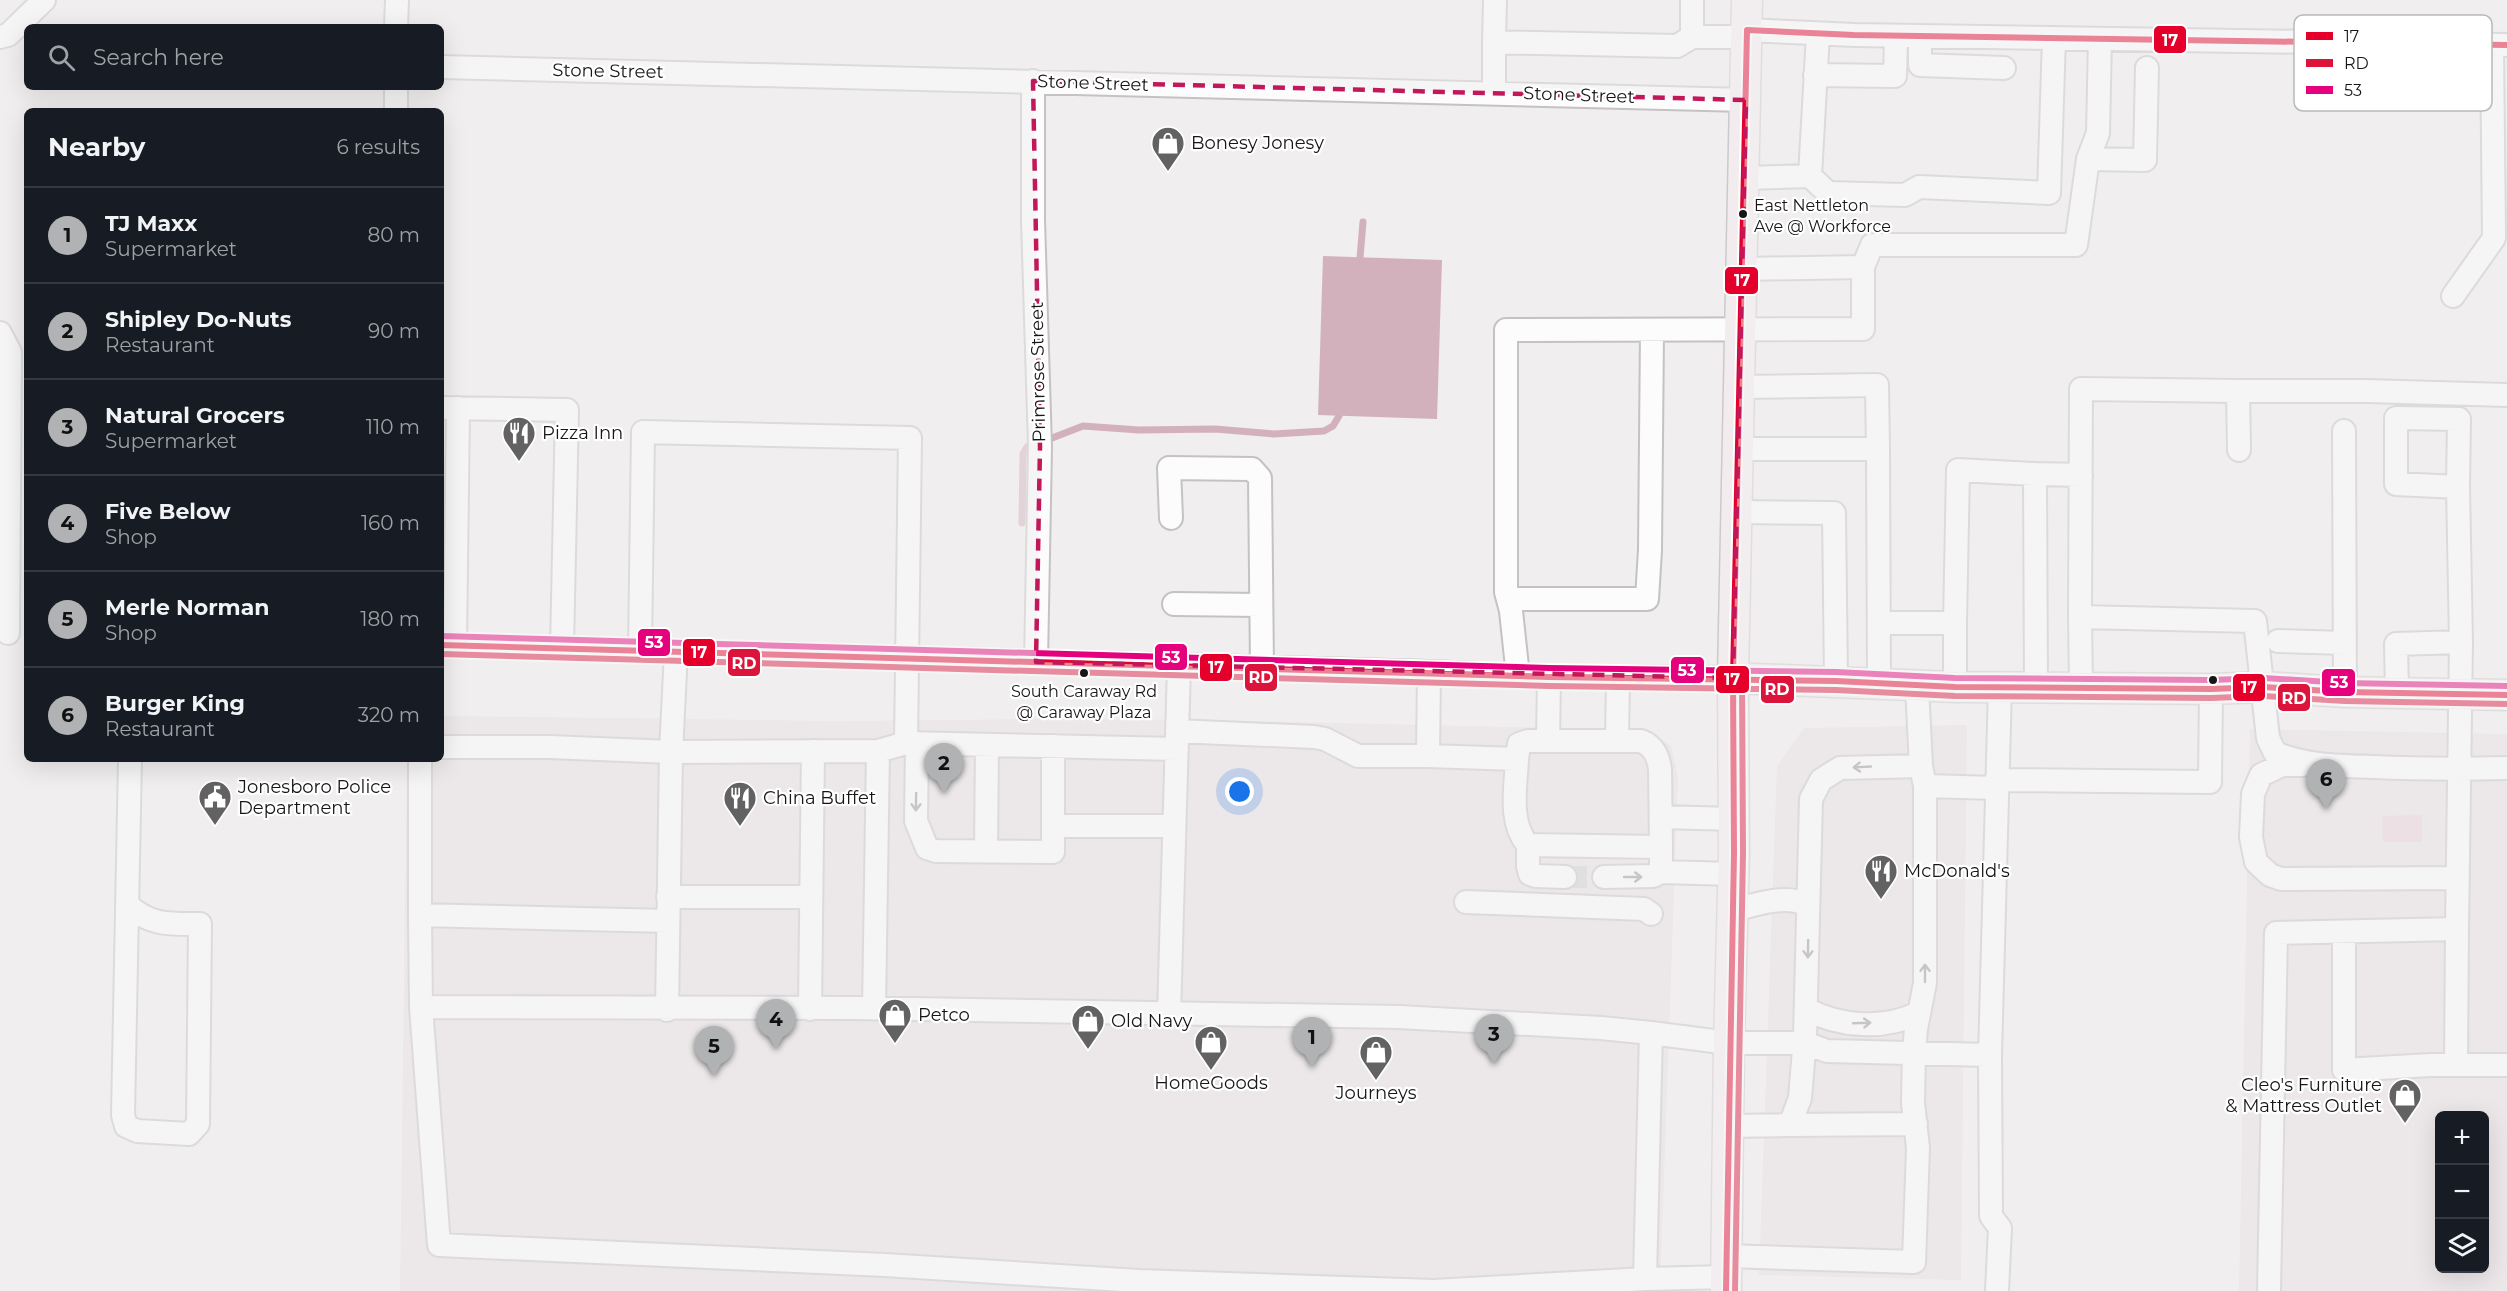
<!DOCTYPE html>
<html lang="en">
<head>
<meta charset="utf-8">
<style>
  :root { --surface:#171b24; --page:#242831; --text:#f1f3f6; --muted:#9ea1a6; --line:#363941; --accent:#b1b2b3 }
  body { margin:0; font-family:Montserrat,sans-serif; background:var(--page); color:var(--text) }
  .controls { position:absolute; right:18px; bottom:18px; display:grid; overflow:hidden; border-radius:9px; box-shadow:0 6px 24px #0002 }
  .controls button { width:54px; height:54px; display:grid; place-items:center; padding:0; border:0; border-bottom:2px solid var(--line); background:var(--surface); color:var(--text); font:30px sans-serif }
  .you { position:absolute; left:1240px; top:792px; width:21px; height:21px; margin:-15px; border:4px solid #fff; border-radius:50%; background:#1a73e8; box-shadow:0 0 0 9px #1a73e833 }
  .badge { display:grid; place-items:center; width:39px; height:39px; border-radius:50%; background:var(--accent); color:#111; font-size:20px; font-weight:700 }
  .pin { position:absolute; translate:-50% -50px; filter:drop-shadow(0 2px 3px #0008) }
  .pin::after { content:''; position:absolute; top:32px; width:21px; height:18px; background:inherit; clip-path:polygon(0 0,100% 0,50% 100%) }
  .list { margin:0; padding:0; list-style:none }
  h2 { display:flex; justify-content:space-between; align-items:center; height:78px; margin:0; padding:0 24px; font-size:26px }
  h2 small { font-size:20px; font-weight:400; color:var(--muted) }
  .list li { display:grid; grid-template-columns:39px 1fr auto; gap:18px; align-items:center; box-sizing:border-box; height:96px; padding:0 24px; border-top:2px solid var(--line) }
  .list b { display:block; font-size:22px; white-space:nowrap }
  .list p { margin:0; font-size:20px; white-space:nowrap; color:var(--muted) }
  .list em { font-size:20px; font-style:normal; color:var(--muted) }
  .icon { flex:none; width:33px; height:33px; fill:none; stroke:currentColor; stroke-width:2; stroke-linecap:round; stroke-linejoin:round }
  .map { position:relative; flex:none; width:2507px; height:1291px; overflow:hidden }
  .search { position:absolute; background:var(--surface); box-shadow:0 6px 24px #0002; left:24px; top:24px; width:420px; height:66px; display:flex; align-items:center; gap:15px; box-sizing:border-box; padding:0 21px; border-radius:9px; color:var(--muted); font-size:22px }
  .panel { position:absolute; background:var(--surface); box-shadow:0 6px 24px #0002; left:24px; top:108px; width:420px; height:654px; border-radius:9px }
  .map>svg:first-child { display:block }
  .built { fill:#e6dfe2; fill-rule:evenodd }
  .green { fill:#e7cfd7 }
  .water { fill:#d2b1bd }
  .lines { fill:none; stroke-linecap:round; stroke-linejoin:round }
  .stream { stroke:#d2b1bd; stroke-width:7 }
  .minor-tunnel { stroke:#cfcece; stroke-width:22; stroke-dasharray:22 11; stroke-linecap:butt }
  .minor-casing { stroke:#c4c2c3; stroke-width:26 }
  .major-casing { stroke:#cbcacb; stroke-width:33 }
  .minor { stroke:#fdfcfd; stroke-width:22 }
  .major { stroke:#f3ecef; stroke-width:30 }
  .bus-1-casing { stroke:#fff; stroke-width:10 }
  .bus-2-casing { stroke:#fff; stroke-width:10 }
  .bus-3-casing { stroke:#fff; stroke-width:10 }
  .bus-1 { stroke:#e4002b; stroke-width:6 }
  .bus-2 { stroke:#dc143c; stroke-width:6 }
  .bus-3 { stroke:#e5007d; stroke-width:6 }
  .oneway { stroke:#969495 }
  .marked { fill:none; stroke:#c2185b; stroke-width:4.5; stroke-dasharray:12 8; stroke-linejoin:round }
  .bus-dot { fill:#171616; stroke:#fff; stroke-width:2 }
  .labels { text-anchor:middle; stroke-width:4.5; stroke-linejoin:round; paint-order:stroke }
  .bus-label { font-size:16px; fill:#171616; stroke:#fff; text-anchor:start }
  .street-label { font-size:18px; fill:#171616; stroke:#fff }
  .poi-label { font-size:18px; fill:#171616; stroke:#fff; text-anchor:start }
  .key { fill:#fff; stroke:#b9b9b9; stroke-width:1.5 }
  .key-label { font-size:16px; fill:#171616 }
  .line-badge { stroke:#fff; stroke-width:2 }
  .badge-label { font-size:16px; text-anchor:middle; font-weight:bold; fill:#fff }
</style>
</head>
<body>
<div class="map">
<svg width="2507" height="1291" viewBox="0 0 2507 1291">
  <rect width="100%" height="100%" fill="#f0eeef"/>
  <!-- built -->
  <path class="built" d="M441,716l395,5 212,-2 156,1 444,10 23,16 7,31 -18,514h-1260l7,-532h34z
    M1967,725l-6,555 -202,-5 18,-509 27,-38z
    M2250,729l257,5v557h-268zM2440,1116h44v152h-44z"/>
  <!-- green -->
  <path class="green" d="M2422,815v27h-39l-1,-26z"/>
  <!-- water -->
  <path class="water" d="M1323,256l119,4 -5,159 -119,-4z"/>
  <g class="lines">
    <!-- stream -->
    <path class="stream" d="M1360,258l3,-36
      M1047,440l36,-14 56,4 76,-1 59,5 50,-3 9,-5 6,-10
      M1022,523l1,-69 4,-7"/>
    <!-- minor-tunnel -->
    <path class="minor-tunnel" d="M1565,877h39"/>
    <defs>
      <path id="minor" d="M1495,0l-1,42 183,4 15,-9
        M1692,0v37h55
        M396,27l1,-27
        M1747,30l107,5 653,10
        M1920,36v29l84,3
        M0,37l8,-2 36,-35
        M441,67l1305,33
        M1815,75l80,1 1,-40
        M1033,81v139l7,227 -4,215
        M1494,93v-51
        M396,111v-24
        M2088,159l57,1 2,-92
        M1810,176l8,-142
        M1744,178l66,-2 18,17 77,2 14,-8 130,6 5,-155
        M1742,269l121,-2 9,-22h204l12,-86 10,-26 2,-94
        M2453,296l41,-58 -2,-193
        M0,333l10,19 -2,281
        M2238,391h128l141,4
        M441,408l126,2 -5,238
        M2344,431l1,261
        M1738,449h140l-1,-64 -138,2
        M1878,449l1,234
        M2035,474l46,1
        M2458,487l1,-68 -63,-1v66l62,3 3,155
        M1736,512l98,1 2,168
        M1171,518l-2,-50 83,1 8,9 2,189
        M1508,599h139l3,-49 2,-219
        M1174,604l87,1
        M2080,617l1,-228 157,2 1,59
        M1879,623h76v64
        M1955,623l3,-153 77,4 1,213
        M2278,641l67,2
        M441,645l988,27 120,5 184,1
        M455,645l3,-237
        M640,651l3,-219 267,6 -4,305 -28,8 -4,258
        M1518,676l-7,-65 -5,-19v-262l357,-1v-62
        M2081,687l-1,-70 175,4 13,117 7,15c32,13 64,13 99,14 44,2 89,2 133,1
        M1177,731l137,6 11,2 33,17h70l1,-84
        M1548,741l1,-64
        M1617,741l1,-63
        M906,743l271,6
        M917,744l-1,77 11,27 9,3 117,1v-26
        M1053,746v80h121
        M441,747h109l121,5 207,-1
        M1428,756l89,3c-1,27 -9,63 11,86l133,2v25l72,2
        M1517,759l2,-15 9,-3h113c13,5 17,15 19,28l1,78
        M2302,765h-20l-21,10 -8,19 -2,43 5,25 14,13 11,4 177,-1
        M1996,780l214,2 1,-93
        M1925,786l71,2
        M1661,817l73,2
        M1528,845v21l2,8 6,2 29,1
        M986,852l1,-107
        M1604,877l49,-1 8,-4
        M668,897h143
        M1466,902l178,7 7,5
        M127,904c22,22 44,20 73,20l-2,200 -9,10 -52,-3 -11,-5 -3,-11 7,-356
        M1732,911c24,-7 53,-17 76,-6
        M420,915v-156
        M668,921l-248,-6 1,92 18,238 446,20 254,16 295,10 211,-12
        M2344,932v138l87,-5h76
        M421,1007l432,1 546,9 202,11 50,5
        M810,1009l3,-258
        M1806,1009c34,18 78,21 113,4
        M667,1010l4,-258 5,-100
        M1169,1015l10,-349
        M2456,1065l1,-136
        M1790,1125l126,-1
        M1728,1126l62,-1 10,-27 5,-61 6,-238 10,-19 19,-12 81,-2
        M1726,1256l188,6 4,-114 -5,-45 1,-51 2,-23 9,-46v-197l-4,-20 -4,-80
        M1726,1277l-81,2 6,-246 78,10h76l22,8 163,4
        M1997,1291l3,-63 -9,-12 -1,-161 10,-368
        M2269,1291l7,-358 181,-4 4,-287 -65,2 1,49"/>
      <path id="major" d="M1733,678l222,9 256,2 52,-2 82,5 162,3
        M1726,1291l3,-248 5,-190 -1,-175 14,-678"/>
    </defs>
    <!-- minor casing -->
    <use href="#minor" class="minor-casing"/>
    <!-- major casing -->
    <use href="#major" class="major-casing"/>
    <!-- minor -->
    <use href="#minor" class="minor"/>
    <!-- major -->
    <use href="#major" class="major"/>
    <defs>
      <path id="bus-1" d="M441,645l1108,32 287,4 119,6 256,2 52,-2 82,5 162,3
        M1726,1291l8,-438 -1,-175 14,-648 107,5 653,10"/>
      <path id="bus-2" d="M441,654l1108,32 287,4 119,6 256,2 52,-2 82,5 162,3
        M1735,1291l8,-438 -1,-175"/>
      <path id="bus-3" d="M441,636l1108,32 287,4 119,6 256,2 53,-2 81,5 162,3"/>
    </defs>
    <!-- bus-1 casing -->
    <use href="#bus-1" class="bus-1-casing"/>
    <!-- bus-2 casing -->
    <use href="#bus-2" class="bus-2-casing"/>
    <!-- bus-3 casing -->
    <use href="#bus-3" class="bus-3-casing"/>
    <!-- bus-1 -->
    <use href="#bus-1" class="bus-1"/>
    <!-- bus-2 -->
    <use href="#bus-2" class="bus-2"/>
    <!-- bus-3 -->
    <use href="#bus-3" class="bus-3"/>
  </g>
  <!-- one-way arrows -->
  <defs><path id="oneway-shaft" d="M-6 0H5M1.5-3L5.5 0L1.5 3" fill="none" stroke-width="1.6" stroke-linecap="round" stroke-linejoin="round" transform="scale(1.5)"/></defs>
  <g class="oneway">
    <use href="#oneway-shaft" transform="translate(1862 767) rotate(177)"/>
    <use href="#oneway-shaft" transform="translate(916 802) rotate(91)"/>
    <use href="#oneway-shaft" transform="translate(1633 877)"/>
    <use href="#oneway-shaft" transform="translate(1808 949) rotate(91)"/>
    <use href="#oneway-shaft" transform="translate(1925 973) rotate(-90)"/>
    <use href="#oneway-shaft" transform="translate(1862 1023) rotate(-2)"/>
  </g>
  <!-- marked area -->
  <path d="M0 0H2507V1291H0ZM1033,81l713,19 -13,578 -697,-16 4,-215z" fill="#f0eeef" fill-opacity=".55" fill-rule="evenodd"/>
  <path class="marked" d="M1033,81l713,19 -13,578 -697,-16 4,-215z"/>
  <!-- icons -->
  <defs>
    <symbol id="shop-pin" viewBox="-11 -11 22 30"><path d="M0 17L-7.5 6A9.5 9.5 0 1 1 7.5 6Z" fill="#636262" stroke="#fff"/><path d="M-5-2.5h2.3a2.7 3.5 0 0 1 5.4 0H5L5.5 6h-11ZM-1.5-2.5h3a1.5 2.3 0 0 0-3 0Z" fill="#fff"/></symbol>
    <symbol id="restaurant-pin" viewBox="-11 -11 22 30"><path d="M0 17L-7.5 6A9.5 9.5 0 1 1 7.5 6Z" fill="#636262" stroke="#fff"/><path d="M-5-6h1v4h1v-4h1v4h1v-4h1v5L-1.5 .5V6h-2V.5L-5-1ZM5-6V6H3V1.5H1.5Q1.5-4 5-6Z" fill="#fff"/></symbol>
    <symbol id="civic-pin" viewBox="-11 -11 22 30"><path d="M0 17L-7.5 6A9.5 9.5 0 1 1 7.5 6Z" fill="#636262" stroke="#fff"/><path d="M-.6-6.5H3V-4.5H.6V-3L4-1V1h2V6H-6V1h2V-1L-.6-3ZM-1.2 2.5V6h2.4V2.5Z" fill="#fff"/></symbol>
  </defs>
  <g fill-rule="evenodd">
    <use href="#shop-pin" x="1149" y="124" width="38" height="52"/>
    <use href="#restaurant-pin" x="500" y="414" width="38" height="52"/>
    <use href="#civic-pin" x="196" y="778" width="38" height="52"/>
    <use href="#restaurant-pin" x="721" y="779" width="38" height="52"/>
    <use href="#restaurant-pin" x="1862" y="852" width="38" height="52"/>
    <use href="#shop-pin" x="876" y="996" width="38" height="52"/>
    <use href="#shop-pin" x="1069" y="1002" width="38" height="52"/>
    <use href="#shop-pin" x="1192" y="1023" width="38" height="52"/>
    <use href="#shop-pin" x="1357" y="1033" width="38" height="52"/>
    <use href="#shop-pin" x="2386" y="1076" width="38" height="52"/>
  </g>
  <!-- markers -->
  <g class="bus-dot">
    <circle cx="1743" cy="214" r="5"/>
    <circle cx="1084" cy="673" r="5"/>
    <circle cx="2213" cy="680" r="5"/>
  </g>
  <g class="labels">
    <!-- bus labels -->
    <g class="bus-label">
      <text x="1754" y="211">East Nettleton<tspan x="1754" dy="21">Ave @ Workforce</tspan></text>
      <text x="1084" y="697" text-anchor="middle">South Caraway Rd<tspan x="1084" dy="21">@ Caraway Plaza</tspan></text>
    </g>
    <!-- street labels -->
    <g class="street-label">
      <text transform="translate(608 71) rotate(1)" y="6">Stone Street</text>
      <text transform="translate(1093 83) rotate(2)" y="6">Stone Street</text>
      <text transform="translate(1579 95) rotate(2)" y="6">Stone Street</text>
      <text transform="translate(1038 372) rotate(-91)" y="6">Primrose Street</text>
    </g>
    <!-- poi labels -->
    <g class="poi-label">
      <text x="1191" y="149">Bonesy Jonesy</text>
      <text x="542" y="439">Pizza Inn</text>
      <text x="238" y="793">Jonesboro Police<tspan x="238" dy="21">Department</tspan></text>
      <text x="763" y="804">China Buffet</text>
      <text x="1904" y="877">McDonald's</text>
      <text x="918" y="1021">Petco</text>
      <text x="1111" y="1027">Old Navy</text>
      <text x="1211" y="1089" text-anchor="middle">HomeGoods</text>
      <text x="2382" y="1091" text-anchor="end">Cleo's Furniture<tspan x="2382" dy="21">&amp; Mattress Outlet</tspan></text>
      <text x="1376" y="1099" text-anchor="middle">Journeys</text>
    </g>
  </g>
  <!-- legend -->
  <rect x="2294" y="15" width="198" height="96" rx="9" class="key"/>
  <rect x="2306" y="32" width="27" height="8" fill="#e4002b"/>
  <rect x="2306" y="59" width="27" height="8" fill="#dc143c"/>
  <rect x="2306" y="86" width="27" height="8" fill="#e5007d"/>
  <g class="key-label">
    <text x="2344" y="42">17</text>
    <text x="2344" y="69">RD</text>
    <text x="2344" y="96">53</text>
  </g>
  <g class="line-badge">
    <rect x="2153" y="25" width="34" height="29" rx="6" fill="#e4002b"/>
    <rect x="1724" y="266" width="35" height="29" rx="6" fill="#e4002b"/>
    <rect x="637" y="628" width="34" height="29" rx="6" fill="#e5007d"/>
    <rect x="682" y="638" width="34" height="29" rx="6" fill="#e4002b"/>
    <rect x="1154" y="643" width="34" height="28" rx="6" fill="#e5007d"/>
    <rect x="727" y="648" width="34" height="29" rx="6" fill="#dc143c"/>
    <rect x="1199" y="653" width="34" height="29" rx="6" fill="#e4002b"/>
    <rect x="1670" y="656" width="35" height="28" rx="6" fill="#e5007d"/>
    <rect x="1244" y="663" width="34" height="29" rx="6" fill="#dc143c"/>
    <rect x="1715" y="665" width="35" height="29" rx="6" fill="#e4002b"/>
    <rect x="2321" y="668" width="35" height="29" rx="6" fill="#e5007d"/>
    <rect x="2232" y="673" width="34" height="29" rx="6" fill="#e4002b"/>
    <rect x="1760" y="675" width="35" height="29" rx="6" fill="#dc143c"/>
    <rect x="2277" y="683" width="34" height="29" rx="6" fill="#dc143c"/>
  </g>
  <g class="badge-label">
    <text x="2170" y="46">17</text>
    <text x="1742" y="286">17</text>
    <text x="654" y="648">53</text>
    <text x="699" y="658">17</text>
    <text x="1171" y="663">53</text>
    <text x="744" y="669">RD</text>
    <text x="1216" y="673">17</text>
    <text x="1687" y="676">53</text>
    <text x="1261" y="683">RD</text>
    <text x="1732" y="685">17</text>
    <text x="2339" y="688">53</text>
    <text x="2249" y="693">17</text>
    <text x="1777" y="695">RD</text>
    <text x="2294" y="704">RD</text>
  </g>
</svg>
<div class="controls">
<button>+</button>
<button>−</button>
<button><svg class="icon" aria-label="layers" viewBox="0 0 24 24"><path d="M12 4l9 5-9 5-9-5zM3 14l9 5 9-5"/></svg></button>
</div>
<div class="you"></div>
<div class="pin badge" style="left:1312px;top:1067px">1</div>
<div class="pin badge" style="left:944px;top:793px">2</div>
<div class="pin badge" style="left:1494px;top:1064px">3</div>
<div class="pin badge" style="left:776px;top:1049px">4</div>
<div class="pin badge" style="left:714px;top:1076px">5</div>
<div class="pin badge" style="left:2326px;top:809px">6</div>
<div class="search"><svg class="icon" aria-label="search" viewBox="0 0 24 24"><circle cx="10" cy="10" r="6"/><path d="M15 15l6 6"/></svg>Search here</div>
<section class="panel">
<h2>Nearby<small>6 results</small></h2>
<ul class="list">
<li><span class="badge">1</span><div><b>TJ Maxx</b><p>Supermarket</p></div><em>80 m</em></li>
<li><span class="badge">2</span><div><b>Shipley Do-Nuts</b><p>Restaurant</p></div><em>90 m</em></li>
<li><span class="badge">3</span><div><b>Natural Grocers</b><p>Supermarket</p></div><em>110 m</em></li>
<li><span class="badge">4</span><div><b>Five Below</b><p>Shop</p></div><em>160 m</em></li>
<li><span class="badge">5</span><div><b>Merle Norman</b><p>Shop</p></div><em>180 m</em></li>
<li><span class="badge">6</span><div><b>Burger King</b><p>Restaurant</p></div><em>320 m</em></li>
</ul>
</section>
</div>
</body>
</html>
